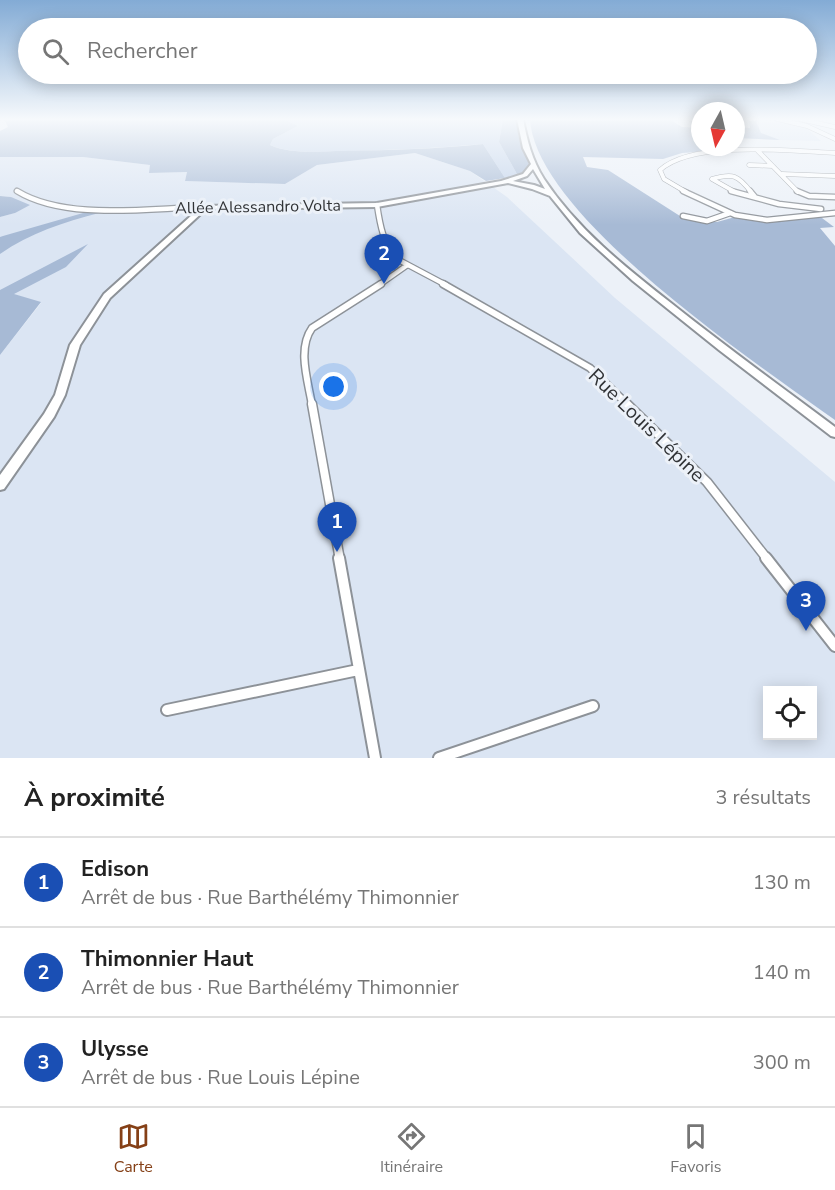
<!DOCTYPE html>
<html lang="fr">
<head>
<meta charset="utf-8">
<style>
  :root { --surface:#fff; --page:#f2f2f2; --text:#222; --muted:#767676; --line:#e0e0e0; --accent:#854017 }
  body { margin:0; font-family:"Nunito Sans",sans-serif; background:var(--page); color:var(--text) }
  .controls { position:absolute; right:18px; bottom:18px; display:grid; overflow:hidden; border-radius:0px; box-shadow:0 3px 15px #0003 }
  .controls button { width:54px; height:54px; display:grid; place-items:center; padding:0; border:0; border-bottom:2px solid var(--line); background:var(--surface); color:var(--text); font:30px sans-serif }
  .compass { position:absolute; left:691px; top:102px; width:54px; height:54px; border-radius:50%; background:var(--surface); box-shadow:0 3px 15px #0003; rotate:188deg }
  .you { position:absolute; left:334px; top:387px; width:21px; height:21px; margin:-15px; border:4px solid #fff; border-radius:50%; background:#1a73e8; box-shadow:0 0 0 9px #1a73e833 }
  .badge { display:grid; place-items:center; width:39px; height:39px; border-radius:50%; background:var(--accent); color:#fff; font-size:20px; font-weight:700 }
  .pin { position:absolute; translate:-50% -50px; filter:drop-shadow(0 2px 3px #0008) }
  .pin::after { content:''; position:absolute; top:32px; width:21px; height:18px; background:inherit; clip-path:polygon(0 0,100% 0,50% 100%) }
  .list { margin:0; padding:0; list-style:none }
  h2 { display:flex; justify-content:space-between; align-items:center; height:78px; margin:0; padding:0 24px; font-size:26px }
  h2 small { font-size:20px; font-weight:400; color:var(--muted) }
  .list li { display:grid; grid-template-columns:39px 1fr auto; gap:18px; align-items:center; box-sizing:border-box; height:90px; padding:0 24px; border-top:2px solid var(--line) }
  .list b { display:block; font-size:22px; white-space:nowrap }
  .list p { margin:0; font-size:20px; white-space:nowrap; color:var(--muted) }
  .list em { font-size:20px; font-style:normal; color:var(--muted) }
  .icon { flex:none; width:33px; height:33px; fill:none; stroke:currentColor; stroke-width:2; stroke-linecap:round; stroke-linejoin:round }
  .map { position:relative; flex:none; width:835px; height:758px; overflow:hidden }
  .search { position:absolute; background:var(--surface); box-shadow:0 3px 15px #0003; left:18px; right:18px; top:18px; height:66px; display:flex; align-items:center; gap:15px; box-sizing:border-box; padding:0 21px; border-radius:33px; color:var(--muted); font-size:22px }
  .sheet { height:348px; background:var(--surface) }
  nav { display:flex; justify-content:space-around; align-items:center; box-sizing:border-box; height:84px; border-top:2px solid var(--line); background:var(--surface); font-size:16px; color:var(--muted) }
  nav a { display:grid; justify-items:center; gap:3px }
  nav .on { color:var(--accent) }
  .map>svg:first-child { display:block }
  .built { fill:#dbe5f3; fill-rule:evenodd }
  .green { fill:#c1d2ea }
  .forest { fill:#a7bad5 }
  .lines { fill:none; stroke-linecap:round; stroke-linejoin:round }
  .street-far4-casing { stroke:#8d9298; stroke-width:5 }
  .street-far3-casing { stroke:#8d9298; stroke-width:7 }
  .street-far2-casing { stroke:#8d9298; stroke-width:9 }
  .street-far1-casing { stroke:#8d9298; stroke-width:11 }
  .street-casing { stroke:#8d9298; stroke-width:14 }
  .secondary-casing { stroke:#8d9298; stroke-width:4 }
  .street-far4 { stroke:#fff; stroke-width:4 }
  .street-far3 { stroke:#fff; stroke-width:4.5 }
  .street-far2 { stroke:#fff; stroke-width:6 }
  .street-far1 { stroke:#fff; stroke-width:8 }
  .street { stroke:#fff; stroke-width:10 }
  .secondary { fill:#fff; fill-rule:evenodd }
  .labels { text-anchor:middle; stroke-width:6; stroke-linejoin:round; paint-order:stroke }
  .far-street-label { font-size:16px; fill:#313336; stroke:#ecf1f8 }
  .street-label { font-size:20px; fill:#313336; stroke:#ecf1f8 }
</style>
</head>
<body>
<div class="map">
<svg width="835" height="758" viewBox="0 0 835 758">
  <rect width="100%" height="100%" fill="#ecf1f8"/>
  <!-- built -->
  <path class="built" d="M756,121l42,4 7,2 16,14 -41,-1 -19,-7z
    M415,153l55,18 37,26 108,101 220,184v276h-835v-403l41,-52 -41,-13v-73l15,-4 -4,-16 -11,-1v-39h83l67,8v8l37,-1 -2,9 100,3 32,-19zM768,690h44v46h-44z"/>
  <!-- green -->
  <path class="green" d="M284,119h219l-4,23 19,34 -13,2 -22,-34c-45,4 -89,6 -135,7 -25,0 -54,4 -78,-6l3,-6 25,-13z"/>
  <!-- forest -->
  <path class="forest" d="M4,119h280l14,7 -25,13 -3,6c23,10 50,6 74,6 47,-1 93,-2 139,-7l22,34 -19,3 -16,-10 -55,-18 -98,12 -32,19 -100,-3 2,-9 -38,1 1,-8 -67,-8h-83v-26l8,-4z
    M503,119h13l3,19 10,26 -5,8 -6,4 -19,-34z
    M530,119l63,2 76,-2 13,8 18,1v19h19l6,3 -43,3 -19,6 -80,-2 4,10 21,3 72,46 19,6h18l18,-5 28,5 55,-7 16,12 -14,1 15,18v174c-77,-56 -300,-204 -305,-301z
    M749,121h7l5,12 19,7 -44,-2v-11l14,1z
    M0,196l11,1 19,8 -15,8 -15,4z
    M83,213h16c-35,9 -69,20 -99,41v-17l3,-1z
    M88,244l-22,23 -52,27 27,8 -41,53v-65z"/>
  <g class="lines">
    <defs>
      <path id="street-far4" d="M690,119l10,2
        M777,119l30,7 28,13
        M800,119l35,8
        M758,151l40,41
        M749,165l24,1
        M782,174l53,2
        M686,192l-22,-13 -4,-9c33,-30 131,-19 175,-17
        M735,192l-23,-13c21,-6 26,-4 39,13"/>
      <path id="street-far3" d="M17,191c49,30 131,17 187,16
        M683,191l52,24 32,5 68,-7
        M731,191l48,13 42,5
        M750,191l5,6
        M797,191l12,5 26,1
        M377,205c3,20 6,38 20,54l49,26
        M683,216l24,5 23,-8
        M379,285l27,-19"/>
      <path id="street-far2" d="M443,284l147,84 38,37
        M312,405c-4,-24 -15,-56 0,-77l69,-44"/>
      <path id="street-far1" d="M312,404l28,156
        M627,404l80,78 61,78"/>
      <path id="street" d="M339,558l36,200
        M766,558l69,88
        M167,710l191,-40
        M439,758l154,-52"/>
      <path id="secondary" d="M517,119h6c4,21 9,41 21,60 33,50 81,88 127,124 54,43 109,83 164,124v10l-4,-1 -112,-86 -86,-69 -53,-48 -30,-37 -18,-7 -24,-6 -131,24 -171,2 -96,89 -30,47 -15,50 -11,22 -50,72 -4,1v-15l44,-61 11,-19 15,-50 34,-51 98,-88 175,-3 124,-22 22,-7 8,-10 -8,-16zM533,169l12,20 -11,-4 -21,-4 14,-5z"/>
    </defs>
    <!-- street-far4 casing -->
    <use href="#street-far4" class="street-far4-casing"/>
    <!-- street-far3 casing -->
    <use href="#street-far3" class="street-far3-casing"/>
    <!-- street-far2 casing -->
    <use href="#street-far2" class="street-far2-casing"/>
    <!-- street-far1 casing -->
    <use href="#street-far1" class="street-far1-casing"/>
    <!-- street casing -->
    <use href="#street" class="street-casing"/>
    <!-- secondary casing -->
    <use href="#secondary" class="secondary-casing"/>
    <!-- street-far4 -->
    <use href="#street-far4" class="street-far4"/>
    <!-- street-far3 -->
    <use href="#street-far3" class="street-far3"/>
    <!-- street-far2 -->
    <use href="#street-far2" class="street-far2"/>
    <!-- street-far1 -->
    <use href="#street-far1" class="street-far1"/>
    <!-- street -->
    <use href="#street" class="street"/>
    <!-- secondary -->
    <use href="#secondary" class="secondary"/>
  </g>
  <!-- sky -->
  <linearGradient id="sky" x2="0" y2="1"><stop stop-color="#83abd5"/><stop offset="0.53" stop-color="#f6f9fc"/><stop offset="1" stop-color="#f6f9fc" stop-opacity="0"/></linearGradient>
  <rect width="835" height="225" fill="url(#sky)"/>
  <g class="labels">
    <!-- far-street labels -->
    <g class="far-street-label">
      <text transform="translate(258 206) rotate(-1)" y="6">Allée Alessandro Volta</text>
    </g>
    <!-- street labels -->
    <g class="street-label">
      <text transform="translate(647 425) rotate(44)" y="7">Rue Louis Lépine</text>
    </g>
  </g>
</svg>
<div class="controls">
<button><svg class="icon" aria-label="locate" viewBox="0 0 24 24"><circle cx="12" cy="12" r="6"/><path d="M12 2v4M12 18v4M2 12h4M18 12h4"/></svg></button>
</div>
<svg class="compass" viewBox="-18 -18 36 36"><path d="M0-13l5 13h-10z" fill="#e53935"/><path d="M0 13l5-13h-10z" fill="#767676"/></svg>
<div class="you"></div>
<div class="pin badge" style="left:337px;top:552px;background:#1a4fb4">1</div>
<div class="pin badge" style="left:384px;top:284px;background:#1a4fb4">2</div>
<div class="pin badge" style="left:806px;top:631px;background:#1a4fb4">3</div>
<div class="search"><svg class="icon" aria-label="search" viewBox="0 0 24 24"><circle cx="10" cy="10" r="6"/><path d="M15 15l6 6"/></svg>Rechercher</div>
</div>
<section class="sheet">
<h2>À proximité<small>3 résultats</small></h2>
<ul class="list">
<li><span class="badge" style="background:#1a4fb4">1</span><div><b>Edison</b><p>Arrêt de bus · Rue Barthélémy Thimonnier</p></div><em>130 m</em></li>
<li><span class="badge" style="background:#1a4fb4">2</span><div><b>Thimonnier Haut</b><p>Arrêt de bus · Rue Barthélémy Thimonnier</p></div><em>140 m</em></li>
<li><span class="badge" style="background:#1a4fb4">3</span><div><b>Ulysse</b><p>Arrêt de bus · Rue Louis Lépine</p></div><em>300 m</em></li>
</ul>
</section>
<nav>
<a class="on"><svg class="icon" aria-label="map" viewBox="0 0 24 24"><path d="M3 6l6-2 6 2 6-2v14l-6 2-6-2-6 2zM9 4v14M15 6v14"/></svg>Carte</a>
<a><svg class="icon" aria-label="directions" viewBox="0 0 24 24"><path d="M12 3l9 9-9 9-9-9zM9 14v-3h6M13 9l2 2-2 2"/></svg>Itinéraire</a>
<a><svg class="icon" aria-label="saved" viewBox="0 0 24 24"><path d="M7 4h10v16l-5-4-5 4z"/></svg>Favoris</a>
</nav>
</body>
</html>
